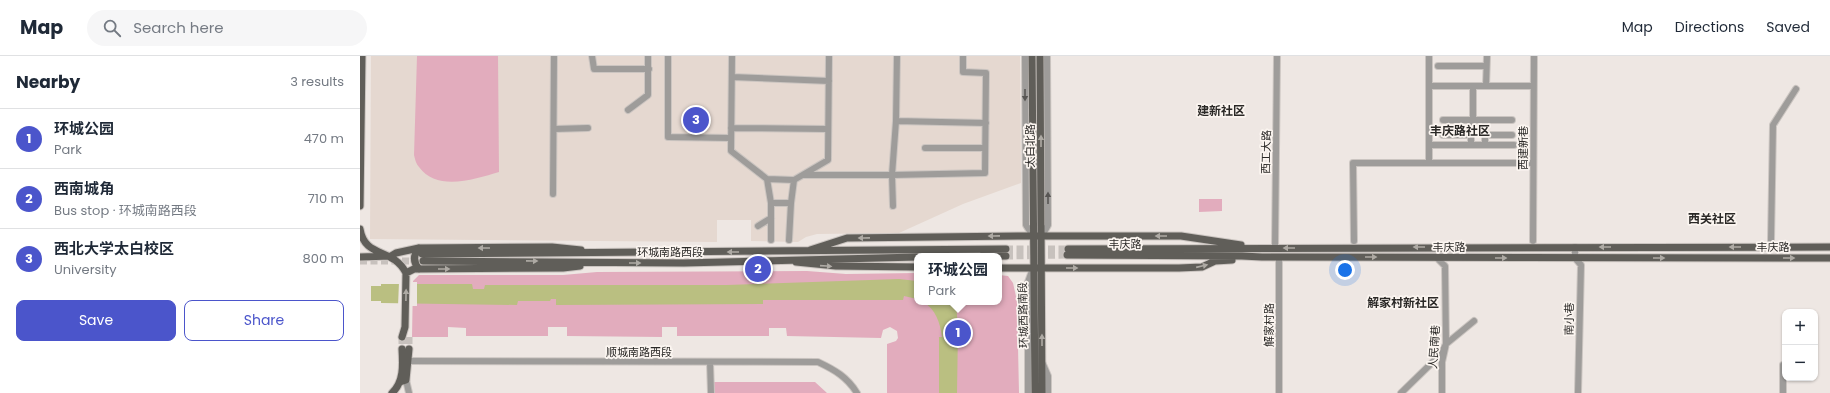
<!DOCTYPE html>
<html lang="en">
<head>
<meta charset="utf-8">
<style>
  :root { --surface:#fff; --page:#f6f6f7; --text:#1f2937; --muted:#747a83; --line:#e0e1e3; --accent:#4b55cb }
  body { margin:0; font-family:Poppins,"Noto Sans SC",sans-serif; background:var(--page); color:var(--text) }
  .controls { position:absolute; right:12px; bottom:12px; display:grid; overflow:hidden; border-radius:8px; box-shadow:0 1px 3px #0004 }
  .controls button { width:36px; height:36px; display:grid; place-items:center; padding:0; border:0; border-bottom:1px solid var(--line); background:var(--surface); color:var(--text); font:20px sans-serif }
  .you { position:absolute; left:985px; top:214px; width:14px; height:14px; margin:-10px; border:3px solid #fff; border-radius:50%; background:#1a73e8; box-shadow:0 0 0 6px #1a73e833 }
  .badge { display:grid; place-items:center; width:26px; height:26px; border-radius:50%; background:var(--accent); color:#fff; font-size:13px; font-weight:700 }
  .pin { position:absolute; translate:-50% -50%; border:2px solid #fff; box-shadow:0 1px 4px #0006 }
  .popup { position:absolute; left:554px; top:197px; width:88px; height:52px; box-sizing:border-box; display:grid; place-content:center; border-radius:8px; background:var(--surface); filter:drop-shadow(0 1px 3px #0005); font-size:13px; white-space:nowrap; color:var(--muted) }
  .popup b { font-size:15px; color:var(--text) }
  .popup::after { content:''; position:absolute; left:50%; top:100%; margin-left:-8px; border:8px solid transparent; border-top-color:var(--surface) }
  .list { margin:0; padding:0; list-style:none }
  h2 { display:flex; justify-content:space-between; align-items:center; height:52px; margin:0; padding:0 16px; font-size:17px }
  h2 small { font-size:13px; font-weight:400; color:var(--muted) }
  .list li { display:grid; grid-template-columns:26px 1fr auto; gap:12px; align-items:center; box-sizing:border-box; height:60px; padding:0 16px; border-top:1px solid var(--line) }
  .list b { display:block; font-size:15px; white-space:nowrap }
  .list p { margin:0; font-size:13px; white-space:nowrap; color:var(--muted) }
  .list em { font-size:13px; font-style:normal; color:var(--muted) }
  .actions { display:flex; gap:8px; padding:12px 16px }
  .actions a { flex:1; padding:9px 0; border:1px solid var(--accent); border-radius:8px; text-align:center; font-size:14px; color:var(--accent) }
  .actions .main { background:var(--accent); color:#fff }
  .icon { flex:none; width:22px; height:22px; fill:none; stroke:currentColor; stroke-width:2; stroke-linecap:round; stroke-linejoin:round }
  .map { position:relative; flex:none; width:1470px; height:337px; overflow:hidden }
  header { display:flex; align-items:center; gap:24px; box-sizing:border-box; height:56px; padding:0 20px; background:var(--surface); border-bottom:1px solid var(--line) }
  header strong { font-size:19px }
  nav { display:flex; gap:22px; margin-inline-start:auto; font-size:14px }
  .search { width:280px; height:36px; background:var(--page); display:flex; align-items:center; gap:10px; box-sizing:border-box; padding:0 14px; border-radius:22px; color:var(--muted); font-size:15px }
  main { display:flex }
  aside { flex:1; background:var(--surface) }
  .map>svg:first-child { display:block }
  .built { fill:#e5d8d0 }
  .green { fill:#e2acbd }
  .water { fill:#babf81 }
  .pier { fill:#eee7e3 }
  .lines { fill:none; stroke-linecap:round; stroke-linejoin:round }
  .major-tunnel { stroke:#c7c1bd; stroke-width:7; stroke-dasharray:7 3.5; stroke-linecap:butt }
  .minor-casing { stroke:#cbc5c1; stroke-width:8 }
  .major-casing { stroke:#cbc5c1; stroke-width:9 }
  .minor { stroke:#9e9c9a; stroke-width:6 }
  .major { stroke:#605e59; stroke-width:7 }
  .oneway { fill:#585654 }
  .oneway2 { fill:#aeaaa4 }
  .labels { text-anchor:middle; stroke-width:3.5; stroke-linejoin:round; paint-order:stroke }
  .street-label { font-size:11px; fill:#2a2826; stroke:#fbf5f0 }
  .neighbourhood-label { font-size:12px; font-weight:bold; fill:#2a2826; stroke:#fbf5f0 }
</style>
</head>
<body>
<header>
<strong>Map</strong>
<div class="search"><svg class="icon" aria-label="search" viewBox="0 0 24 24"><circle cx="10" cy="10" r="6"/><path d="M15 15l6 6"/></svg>Search here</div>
<nav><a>Map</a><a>Directions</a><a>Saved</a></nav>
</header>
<main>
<aside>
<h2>Nearby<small>3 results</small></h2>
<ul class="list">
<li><span class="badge">1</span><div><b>环城公园</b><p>Park</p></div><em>470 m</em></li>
<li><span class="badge">2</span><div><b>西南城角</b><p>Bus stop · 环城南路西段</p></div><em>710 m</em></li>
<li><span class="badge">3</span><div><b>西北大学太白校区</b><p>University</p></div><em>800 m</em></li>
</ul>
<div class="actions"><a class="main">Save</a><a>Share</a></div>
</aside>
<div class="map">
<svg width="1470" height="337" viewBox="0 0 1470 337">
  <rect width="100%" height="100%" fill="#eee7e3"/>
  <!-- built -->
  <path class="built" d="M11,0h649l1,127 -58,21 -64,29 -82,1 -11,3 -8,5 -47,-1v-21h-34v22l-347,-3z"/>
  <!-- green -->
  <path class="green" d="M57,0h81l1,116c-24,7 -62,20 -80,-5 -3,-3 -4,-8 -5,-12z
    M839,143h23v12l-23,1z
    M447,215l39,3 71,-1v29h82v-27l9,1 5,7 4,18 2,92h-132v-49l9,-3 2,-3 -1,-7 -7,-4 -7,3 -2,8 -94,-2 -1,-8h-17v8h-92v-9h-15v10l-95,-1v-9h-19v9h-82v-8l-18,-1v10h-36l1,-56 6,-6h144l34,-3z
    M353,326h102l12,11h-114z"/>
  <!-- water -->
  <path class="water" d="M539,223l18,2v18l-13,-3 -1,4h-140v4l-207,1v-6h-5l-1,2h-32l-1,4 -136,-2v-2h-21v-15h21v-2h91l1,5h11l1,-4h242z
    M563,246h33l2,27 -1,64h-18v-56h3c-2,-14 -6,-28 -19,-35z"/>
  <!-- pier -->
  <path class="pier" d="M39,226h18v24h-19z
    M0,228h11v19h-11z"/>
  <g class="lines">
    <!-- major-tunnel -->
    <path class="major-tunnel" d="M646,193h62
      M646,200l61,-1
      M0,205h60
      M42,281v12
      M49,281v12"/>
    <defs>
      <path id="minor" d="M232,0l2,13h55
        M308,0v81l63,1
        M372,0l-1,95 36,28
        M665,0l1,169 7,11
        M1069,0v107
        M1078,10h48
        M372,21l97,4
        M1069,30h44v34
        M1113,30h60
        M1126,30l1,-30
        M268,54l20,-15v-39
        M1083,64h28
        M1125,64h27
        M536,65l90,2
        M371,72l97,1
        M194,73l34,-1
        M1083,79h28
        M1125,79h27
        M1069,89h42
        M1125,89v-25h-14v25h43
        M565,92h60
        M443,119h89l4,-54 1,-65
        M434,124l34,-20 1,-104
        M193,138l1,-138
        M533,150l-1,-31 93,-2 1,-100 -23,-1v-16
        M398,170l13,-8
        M682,180l6,-11 -1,-169
        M411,184v-37
        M429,184l2,-37h-20l-4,-24 27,1 -3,23
        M994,185l-1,-78h180
        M1173,185l1,-185
        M1411,185l2,-116 23,-36
        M1215,191v11l6,7 -3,128
        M915,192l2,-192
        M919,201v136
        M1077,202l8,8 1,78 -4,18v31
        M48,305l410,1c17,8 29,15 39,31
        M350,306l1,31
        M682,306l6,14v17
        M46,324l3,13
        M668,337v-111l5,-14
        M1041,337l40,-39 5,-10 28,-23
        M1423,337v-28"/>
      <path id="major" d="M672,0l3,337
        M680,0l2,337
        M0,150l2,-150
        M0,173c5,30 33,18 46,44l-1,54 -3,10
        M708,193l762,-2
        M450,194l37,-12 172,-2h162l60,9
        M62,198l584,-5
        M707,199l175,1 20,1 568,1
        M622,200h24
        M0,201l31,-1 5,-3 23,-5 133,-1 29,3
        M63,205l261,2 233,-6
        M436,206l40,4 81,1
        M639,212h180l23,-1 13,-6 17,-1
        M59,213c-6,-7 -6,-14 0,-21
        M46,217l8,-4 149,-1 17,-2
        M40,326l6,-2 3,-31
        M32,337c12,-11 11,-28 10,-44"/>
    </defs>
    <!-- minor casing -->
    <use href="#minor" class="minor-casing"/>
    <!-- major casing -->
    <use href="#major" class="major-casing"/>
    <!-- minor -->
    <use href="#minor" class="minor"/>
    <!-- major -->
    <use href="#major" class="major"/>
  </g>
  <!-- one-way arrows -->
  <defs><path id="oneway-solid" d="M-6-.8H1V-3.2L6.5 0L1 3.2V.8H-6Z"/></defs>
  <g class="oneway">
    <use href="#oneway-solid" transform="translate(665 39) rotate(90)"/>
    <use href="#oneway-solid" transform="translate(688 142) rotate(-90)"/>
  </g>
  <g class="oneway2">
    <use href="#oneway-solid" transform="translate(681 85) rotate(-90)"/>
    <use href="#oneway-solid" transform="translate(634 180) rotate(179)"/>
    <use href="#oneway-solid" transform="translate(801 180) rotate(-180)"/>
    <use href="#oneway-solid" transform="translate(504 182) rotate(179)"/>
    <use href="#oneway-solid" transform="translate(1059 191) rotate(180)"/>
    <use href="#oneway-solid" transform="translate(1245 191) rotate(-180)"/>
    <use href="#oneway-solid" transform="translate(1375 191) rotate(180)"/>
    <use href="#oneway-solid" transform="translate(124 192) rotate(180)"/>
    <use href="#oneway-solid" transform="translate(929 192) rotate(180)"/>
    <use href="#oneway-solid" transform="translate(373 196) rotate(-180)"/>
    <use href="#oneway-solid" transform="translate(1011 201)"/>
    <use href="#oneway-solid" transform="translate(1141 202)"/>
    <use href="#oneway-solid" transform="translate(1299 202)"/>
    <use href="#oneway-solid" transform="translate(1429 202)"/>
    <use href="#oneway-solid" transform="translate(172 205) rotate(1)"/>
    <use href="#oneway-solid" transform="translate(275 207)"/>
    <use href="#oneway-solid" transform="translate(466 210) rotate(4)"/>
    <use href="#oneway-solid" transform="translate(842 210) rotate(-13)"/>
    <use href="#oneway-solid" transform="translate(712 212)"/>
    <use href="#oneway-solid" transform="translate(84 213)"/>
    <use href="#oneway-solid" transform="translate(46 239) rotate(-89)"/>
    <use href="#oneway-solid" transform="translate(682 284) rotate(-90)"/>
  </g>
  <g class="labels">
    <!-- street labels -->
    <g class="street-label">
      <text transform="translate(670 90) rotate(-90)" y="4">太白北路</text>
      <text transform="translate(1163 92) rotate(-90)" y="4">西建新巷</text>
      <text transform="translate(906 96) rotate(-89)" y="4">西工大路</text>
      <text x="765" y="192">丰庆路</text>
      <text x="1089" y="195">丰庆路</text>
      <text x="1413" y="195">丰庆路</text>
      <text x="310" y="200">环城南路西段</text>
      <text transform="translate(663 259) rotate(-91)" y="4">环城西路南段</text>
      <text transform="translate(1209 263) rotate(-89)" y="4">南小巷</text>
      <text transform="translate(909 269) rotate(-90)" y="4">解家村路</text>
      <text transform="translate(1074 291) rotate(-86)" y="4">人民南巷</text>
      <text x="279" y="300">顺城南路西段</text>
    </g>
    <!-- neighbourhood labels -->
    <g class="neighbourhood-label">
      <text x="861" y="59">建新社区</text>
      <text x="1100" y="79">丰庆路社区</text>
      <text x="1352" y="167">西关社区</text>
      <text x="1043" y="251">解家村新社区</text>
    </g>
  </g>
</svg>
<div class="controls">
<button>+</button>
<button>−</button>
</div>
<div class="you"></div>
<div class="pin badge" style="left:598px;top:277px">1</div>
<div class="popup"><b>环城公园</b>Park</div>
<div class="pin badge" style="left:398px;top:213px">2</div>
<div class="pin badge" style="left:336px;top:64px">3</div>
</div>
</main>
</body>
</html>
